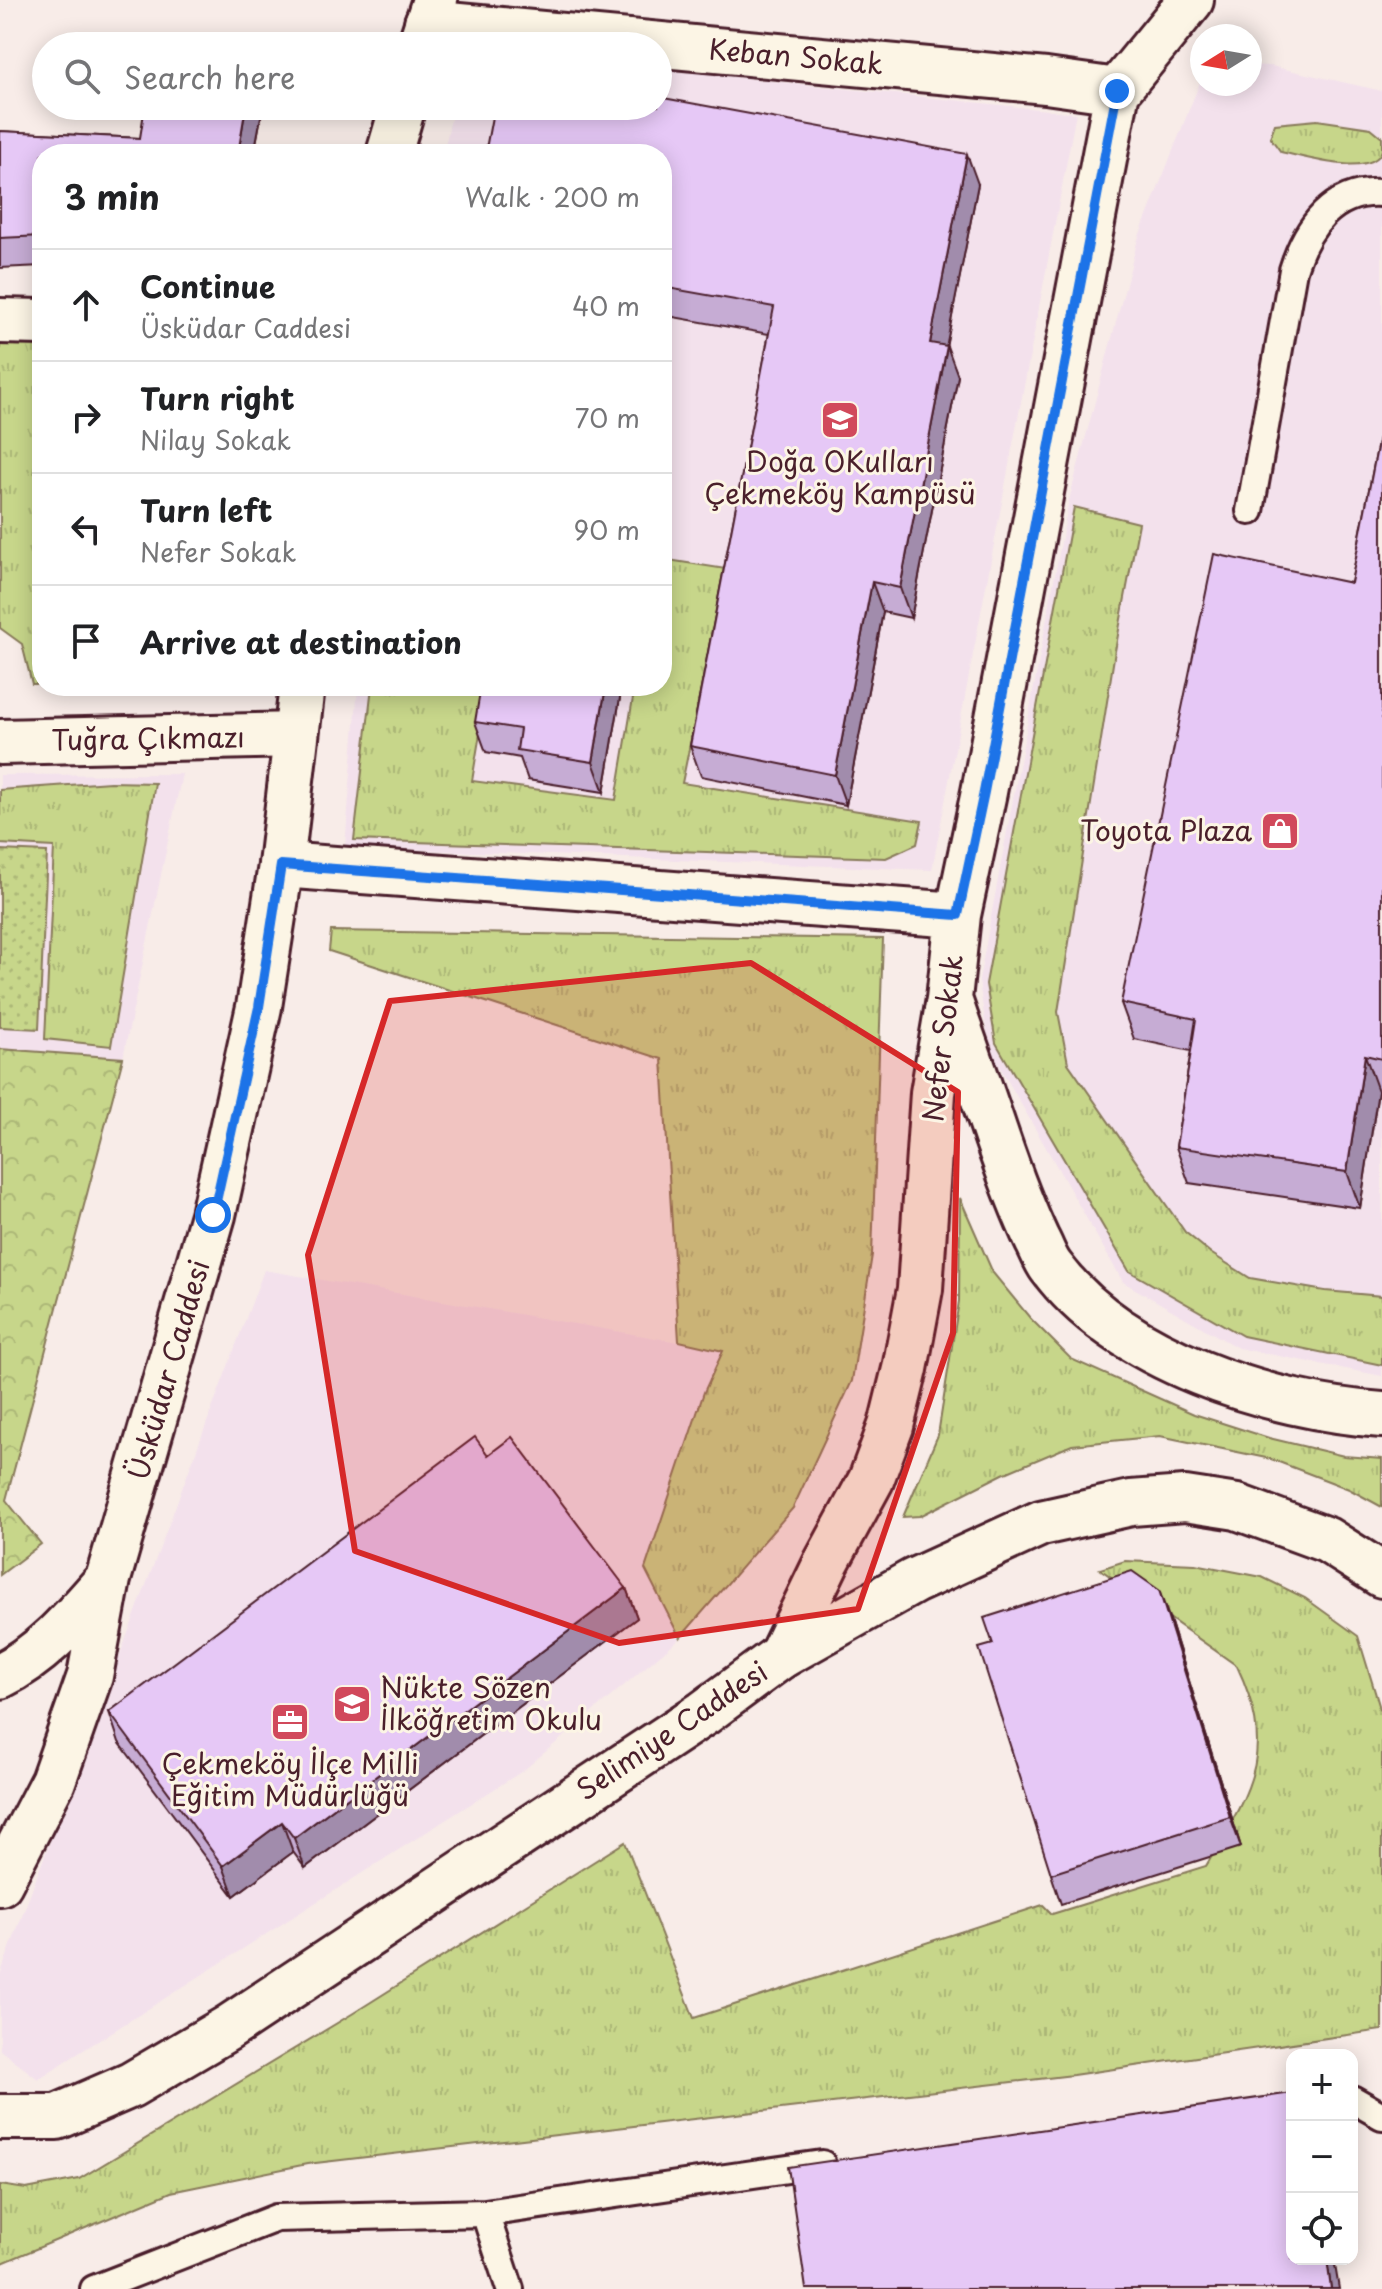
<!DOCTYPE html>
<html lang="en">
<head>
<meta charset="utf-8">
<style>
  :root { --surface:#fff; --page:#f2f2f2; --text:#202124; --muted:#757577; --line:#e0e0e0 }
  body { margin:0; font-family:"Playpen Sans",sans-serif; background:var(--page); color:var(--text) }
  .controls { position:absolute; right:24px; bottom:24px; display:grid; overflow:hidden; border-radius:16px; box-shadow:0 4px 20px #0003 }
  .controls button { width:72px; height:72px; display:grid; place-items:center; padding:0; border:0; border-bottom:2px solid var(--line); background:var(--surface); color:var(--text); font:40px sans-serif }
  .compass { position:absolute; left:1190px; top:24px; width:72px; height:72px; border-radius:50%; background:var(--surface); box-shadow:0 4px 20px #0003; rotate:259deg }
  .stop { position:absolute; width:24px; height:24px; margin:-18px; border:6px solid #1a73e8; border-radius:50%; background:#fff }
  .stop.end { background:#1a73e8; border-color:#fff; box-shadow:0 2px 8px #0008 }
  .list { margin:0; padding:0; list-style:none }
  h2 { display:flex; justify-content:space-between; align-items:center; height:104px; margin:0; padding:0 32px; font-size:34px }
  h2 small { font-size:26px; font-weight:400; color:var(--muted) }
  .list li { display:grid; grid-template-columns:52px 1fr auto; gap:24px; align-items:center; box-sizing:border-box; height:112px; padding:0 32px; border-top:2px solid var(--line) }
  .list b { display:block; font-size:30px; white-space:nowrap }
  .list p { margin:0; font-size:26px; white-space:nowrap; color:var(--muted) }
  .list em { font-size:26px; font-style:normal; color:var(--muted) }
  .icon { flex:none; width:44px; height:44px; fill:none; stroke:currentColor; stroke-width:2; stroke-linecap:round; stroke-linejoin:round }
  .map { position:relative; flex:none; width:1382px; height:2289px; overflow:hidden }
  .search { position:absolute; background:var(--surface); box-shadow:0 4px 20px #0003; left:32px; top:32px; width:640px; height:88px; display:flex; align-items:center; gap:20px; box-sizing:border-box; padding:0 28px; border-radius:44px; color:var(--muted); font-size:30px }
  .panel { position:absolute; background:var(--surface); box-shadow:0 4px 20px #0003; left:32px; top:144px; width:640px; height:552px; border-radius:32px }
  .map>svg:first-child { display:block }
  .built { fill:#f3e1ec }
  .grass { fill:url(#grass-tufts); stroke:#887a5a; stroke-width:2 }
  .forest { fill:url(#forest-crowns); stroke:#887a5a; stroke-width:2 }
  .park { fill:url(#park-dots); stroke:#887a5a; stroke-width:2 }
  .lines { fill:none; stroke-linecap:round; stroke-linejoin:round }
  .service-casing { stroke:#4a1f2b; stroke-width:32 }
  .minor-casing { stroke:#4a1f2b; stroke-width:50 }
  .tertiary-casing { stroke:#4a1f2b; stroke-width:50 }
  .service { stroke:#fcf5e5; stroke-width:26 }
  .minor { stroke:#fcf5e5; stroke-width:44 }
  .tertiary { stroke:#fcf5e5; stroke-width:44 }
  .wall { fill:#c6acd4; stroke:#4a1f2b; stroke-width:2 }
  .shaded-wall { fill:#a18cac; stroke:#4a1f2b; stroke-width:2 }
  .building { fill:#e6c8f6; stroke:#4a1f2b; stroke-width:2 }
  .route { stroke:#1a73e8; stroke-width:10 }
  .marked { fill:#d62828; fill-opacity:0.2; stroke:#d62828; stroke-width:6; stroke-linejoin:round }
  .labels { text-anchor:middle; stroke-width:6; stroke-linejoin:round; paint-order:stroke }
  .street-label { font-size:28px; fill:#4a1f2b; stroke:#fcf5e5 }
  .poi-label { font-size:28px; fill:#4a1f2b; stroke:#fcf5e5 }
</style>
</head>
<body>
<div class="map">
<svg width="1382" height="2289" viewBox="0 0 1382 2289">
  <defs>
    <pattern id="grass-tufts" width="24" height="20" patternUnits="userSpaceOnUse" patternTransform="scale(2)"><rect width="24" height="20" fill="#c7d68a"/><path d="M3 7l-1-3M5 7V3M7 7l1-3M15 17l-1-3M17 17v-4M19 17l1-3" fill="none" stroke="#acb777"/></pattern>
    <pattern id="forest-crowns" width="20" height="18" patternUnits="userSpaceOnUse" patternTransform="scale(2)"><rect width="20" height="18" fill="#c7d68a"/><path d="M2 6a3 3 0 1 1 6 0M12 15a3 3 0 1 1 6 0" fill="none" stroke="#acb777"/></pattern>
    <pattern id="park-dots" width="8" height="8" patternUnits="userSpaceOnUse" patternTransform="scale(2)"><rect width="8" height="8" fill="#c7d68a"/><path d="M2 2h.1M6 6h.1" fill="none" stroke="#acb777" stroke-width="1.8" stroke-linecap="round"/></pattern>
  </defs>
  <rect width="100%" height="100%" fill="#f8ece8"/>
  <filter id="ink" filterUnits="userSpaceOnUse"><feTurbulence type="fractalNoise" baseFrequency=".0125" numOctaves="2"/><feDisplacementMap in="SourceGraphic" scale="16" xChannelSelector="R" yChannelSelector="G"/><feConvolveMatrix kernelMatrix="1 2 1 2 8 2 1 2 1" color-interpolation-filters="sRGB"/></filter>
  <g filter="url(#ink)">
    <!-- built -->
    <path class="built" d="M1250,65l21,1 111,25v1285l-144,-28 -115,-66 -134,-234 -10,-67 90,-481 69,-261 64,-162v7h48z
      M658,69l418,44 -144,757 -587,-23 13,-161h304v-532h-219l11,-48h204z
      M182,774l-59,284 -123,-9v-274z
      M264,1270l460,80 -20,42 -59,177 35,69 -156,132 -486,309 -38,-29v-75z"/>
    <!-- grass -->
    <path class="grass" d="M1317,120l54,8 11,9c0,5 0,9 0,13 -8,29 -81,6 -101,2l-11,-15 5,-13z
      M0,343h42v341h-10l-10,-40 -22,-16z
      M1074,507l65,16 -24,128 -57,361 10,51 117,169 27,22 38,24 75,13 57,5v69l-139,-29 -114,-65 -133,-228 -10,-59z
      M662,559l64,10 -44,214 240,38 -5,23 -31,14 -532,-18 18,-154h116l-16,95 144,19 19,-114h27z
      M110,782l45,1 -44,263 -66,-7 9,-192 -54,-3v-54z
      M331,931l552,8 -11,316 -20,126 -59,127 -113,130 -35,-69 59,-177 19,-41 -44,-10 -17,-282 -333,-108z
      M960,1198l33,75 37,45 41,41 123,55 75,24 75,18 38,3v48l-33,-18 -78,-30 -111,-23 -88,9 -69,29 -83,42 -17,1 35,-82 21,-134z
      M1125,1561l70,3 67,13 43,21 53,38 24,79v315l-309,45 -766,89 -136,28 -171,72v-79l26,4 53,-10 273,-165 273,-172 69,176 349,-113 9,9 154,-48c44,-75 72,-113 31,-200l-137,-97z"/>
    <!-- forest -->
    <path class="forest" d="M0,1049l123,9 -117,442 35,44 -41,31z"/>
    <!-- park -->
    <path class="park" d="M0,850l47,2 -8,177 -39,-2z"/>
    <g class="lines">
      <defs>
        <path id="service" d="M1250,511l43,-241c13,-42 40,-81 89,-77
          M1352,2099l30,17
          M94,2289l182,-71 209,-5
          M510,2289l-25,-76 337,-49"/>
        <path id="minor" d="M427,23l619,58 71,10
          M0,321l42,1
          M0,742l296,-7
          M281,865l677,50
          M951,1005c15,44 31,88 46,133 12,35 24,68 40,102 5,9 8,19 14,27 69,93 219,140 331,148
          M781,1656l45,-93 45,-83 20,-54 14,-57 15,-80 13,-196 16,-94 9,-84 26,-123 133,-701 74,-91"/>
        <path id="tertiary" d="M420,46l15,-46
          M389,154l14,-48
          M108,1579l105,-364 46,-208 22,-142 21,-179
          M0,1676c45,-22 76,-61 108,-97l-18,97 -37,105 -53,102
          M0,2117h57l74,-32 97,-57 476,-315 77,-57 133,-75 127,-58 90,-20 54,-4 52,8 90,33 55,35"/>
      </defs>
      <!-- service casing -->
      <use href="#service" class="service-casing"/>
      <!-- minor casing -->
      <use href="#minor" class="minor-casing"/>
      <!-- tertiary casing -->
      <use href="#tertiary" class="tertiary-casing"/>
      <!-- service -->
      <use href="#service" class="service"/>
      <!-- minor -->
      <use href="#minor" class="minor"/>
      <!-- tertiary -->
      <use href="#tertiary" class="tertiary"/>
    </g>
    <!-- wall -->
    <path class="wall" d="M263,106l-9,48h-212v112l-42,2v-137l140,7z
      M662,154l316,30 -32,162 12,30 -47,242 -28,-6 -37,193 -145,-29 -11,-30 79,-412 -107,-19z
      M1382,422v670l-4,-1 -18,117 -171,-25 -13,-36 15,-96 -57,-12 -13,-36 230,-420z
      M622,686l-18,106 -76,-12 -8,-22 -34,-6 -11,-30z
      M488,1455l138,133 11,30 -332,250 -12,-16 -59,44 -115,-154 -10,-30z
      M1170,1620l71,227 -180,57 -10,-30z"/>
    <!-- shaded-wall -->
    <path class="shaded-wall" d="M246,106h17l-9,48h-16z
      M967,154l11,30 -37,189 -11,-30z
      M947,346l11,30 -47,242 -11,-30z
      M872,582l11,30 -37,193 -11,-30z
      M606,686h16l-18,106 -11,-30z
      M1365,1055l13,36 -18,117 -13,-36z
      M626,1588l11,30 -332,250 -11,-30z
      M1159,1590l11,30 71,227 -11,-30z
      M282,1822l11,30 -59,44 -11,-30z
      M1327,2259h7l5,30h-8z"/>
    <!-- building -->
    <path class="building" d="M155,37l53,9h-54z
      M658,97l309,57 -37,189 17,3 -47,242 -28,-6 -37,193 -145,-29 84,-439 -112,-20v-133h-177l9,-48h164z
      M145,106h101l-8,48h-196v82l-42,2v-107l140,7z
      M1382,422v637l-17,-4 -18,117 -171,-25 20,-128 -75,-16 93,-449 137,29z
      M481,686h125l-13,76 -76,-12 3,-21 -45,-7z
      M475,1437l13,18 24,-18 114,151 -332,250 -12,-16 -59,44 -114,-154z
      M1132,1571l27,19 71,227 -179,57 -72,-226 14,-4 -9,-26z
      M1292,2093v166h35l4,30h-525l-18,-122z"/>
  </g>
  <g class="lines" filter="url(#ink)">
    <!-- route -->
    <path class="route" d="M213,1215l46,-208 22,-142 677,50 26,-123 133,-701"/>
  </g>
  <!-- marked area -->
  <path class="marked" d="M751,963l207,129 -5,241 -95,276 -239,34 -264,-92 -47,-296 82,-254z"/>
  <!-- icons -->
  <defs>
    <symbol id="school-square" viewBox="-11 -11 22 22"><rect x="-9" y="-9" width="18" height="18" rx="4" fill="#d1495b" stroke="#fcf5e5"/><path d="M0-5L7-2L0 1L-7-2ZM-4 1L0 2.5L4 1V4Q0 6-4 4Z" fill="#fff"/></symbol>
    <symbol id="shop-square" viewBox="-11 -11 22 22"><rect x="-9" y="-9" width="18" height="18" rx="4" fill="#d1495b" stroke="#fcf5e5"/><path d="M-5-2.5h2.3a2.7 3.5 0 0 1 5.4 0H5L5.5 6h-11ZM-1.5-2.5h3a1.5 2.3 0 0 0-3 0Z" fill="#fff"/></symbol>
    <symbol id="office-square" viewBox="-11 -11 22 22"><rect x="-9" y="-9" width="18" height="18" rx="4" fill="#d1495b" stroke="#fcf5e5"/><path d="M-6-3h4V-5.5h4V-3h4V5H-6ZM-1-4.5V-3h2v-1.5ZM-6 0V1H6V0Z" fill="#fff"/></symbol>
  </defs>
  <g fill-rule="evenodd">
    <use href="#school-square" x="818" y="398" width="44" height="44"/>
    <use href="#shop-square" x="1258" y="809" width="44" height="44"/>
    <use href="#school-square" x="330" y="1682" width="44" height="44"/>
    <use href="#office-square" x="268" y="1700" width="44" height="44"/>
  </g>
  <g class="labels">
    <!-- street labels -->
    <g class="street-label">
      <text transform="translate(796 57) rotate(5)" y="10">Keban Sokak</text>
      <text transform="translate(148 739) rotate(-1)" y="10">Tuğra Çıkmazı</text>
      <text transform="translate(943 1038) rotate(-83)" y="10">Nefer Sokak</text>
      <text transform="translate(169 1370) rotate(-74)" y="10">Üsküdar Caddesi</text>
      <text transform="translate(672 1731) rotate(-34)" y="10">Selimiye Caddesi</text>
    </g>
    <!-- poi labels -->
    <g class="poi-label">
      <text x="840" y="472">Doğa OKulları<tspan x="840" dy="32">Çekmeköy Kampüsü</tspan></text>
      <text x="1252" y="841" text-anchor="end">Toyota Plaza</text>
      <text x="380" y="1698" text-anchor="start">Nükte Sözen<tspan x="380" dy="32">İlköğretim Okulu</tspan></text>
      <text x="290" y="1774">Çekmeköy İlçe Milli<tspan x="290" dy="32">Eğitim Müdürlüğü</tspan></text>
    </g>
  </g>
</svg>
<div class="controls">
<button>+</button>
<button>−</button>
<button><svg class="icon" aria-label="locate" viewBox="0 0 24 24"><circle cx="12" cy="12" r="6"/><path d="M12 2v4M12 18v4M2 12h4M18 12h4"/></svg></button>
</div>
<svg class="compass" viewBox="-18 -18 36 36"><path d="M0-13l5 13h-10z" fill="#e53935"/><path d="M0 13l5-13h-10z" fill="#757577"/></svg>
<div class="stop" style="left:213px;top:1215px"></div>
<div class="stop end" style="left:1117px;top:91px"></div>
<div class="search"><svg class="icon" aria-label="search" viewBox="0 0 24 24"><circle cx="10" cy="10" r="6"/><path d="M15 15l6 6"/></svg>Search here</div>
<section class="panel">
<h2>3 min<small>Walk · 200 m</small></h2>
<ul class="list">
<li><svg class="icon" aria-label="ahead" viewBox="0 0 24 24"><path d="M12 20V5M6 11l6-6 6 6"/></svg><div><b>Continue</b><p>Üsküdar Caddesi</p></div><em>40 m</em></li>
<li><svg class="icon" aria-label="right" viewBox="0 0 24 24"><path d="M7 20v-9h11M14 6l5 5-5 5"/></svg><div><b>Turn right</b><p>Nilay Sokak</p></div><em>70 m</em></li>
<li><svg class="icon" aria-label="left" viewBox="0 0 24 24"><path d="M17 20v-9H6M10 6l-5 5 5 5"/></svg><div><b>Turn left</b><p>Nefer Sokak</p></div><em>90 m</em></li>
<li><svg class="icon" aria-label="arrive" viewBox="0 0 24 24"><path d="M6 21V4h12l-3 4 3 4H6"/></svg><div><b>Arrive at destination</b></div></li>
</ul>
</section>
</div>
</body>
</html>
